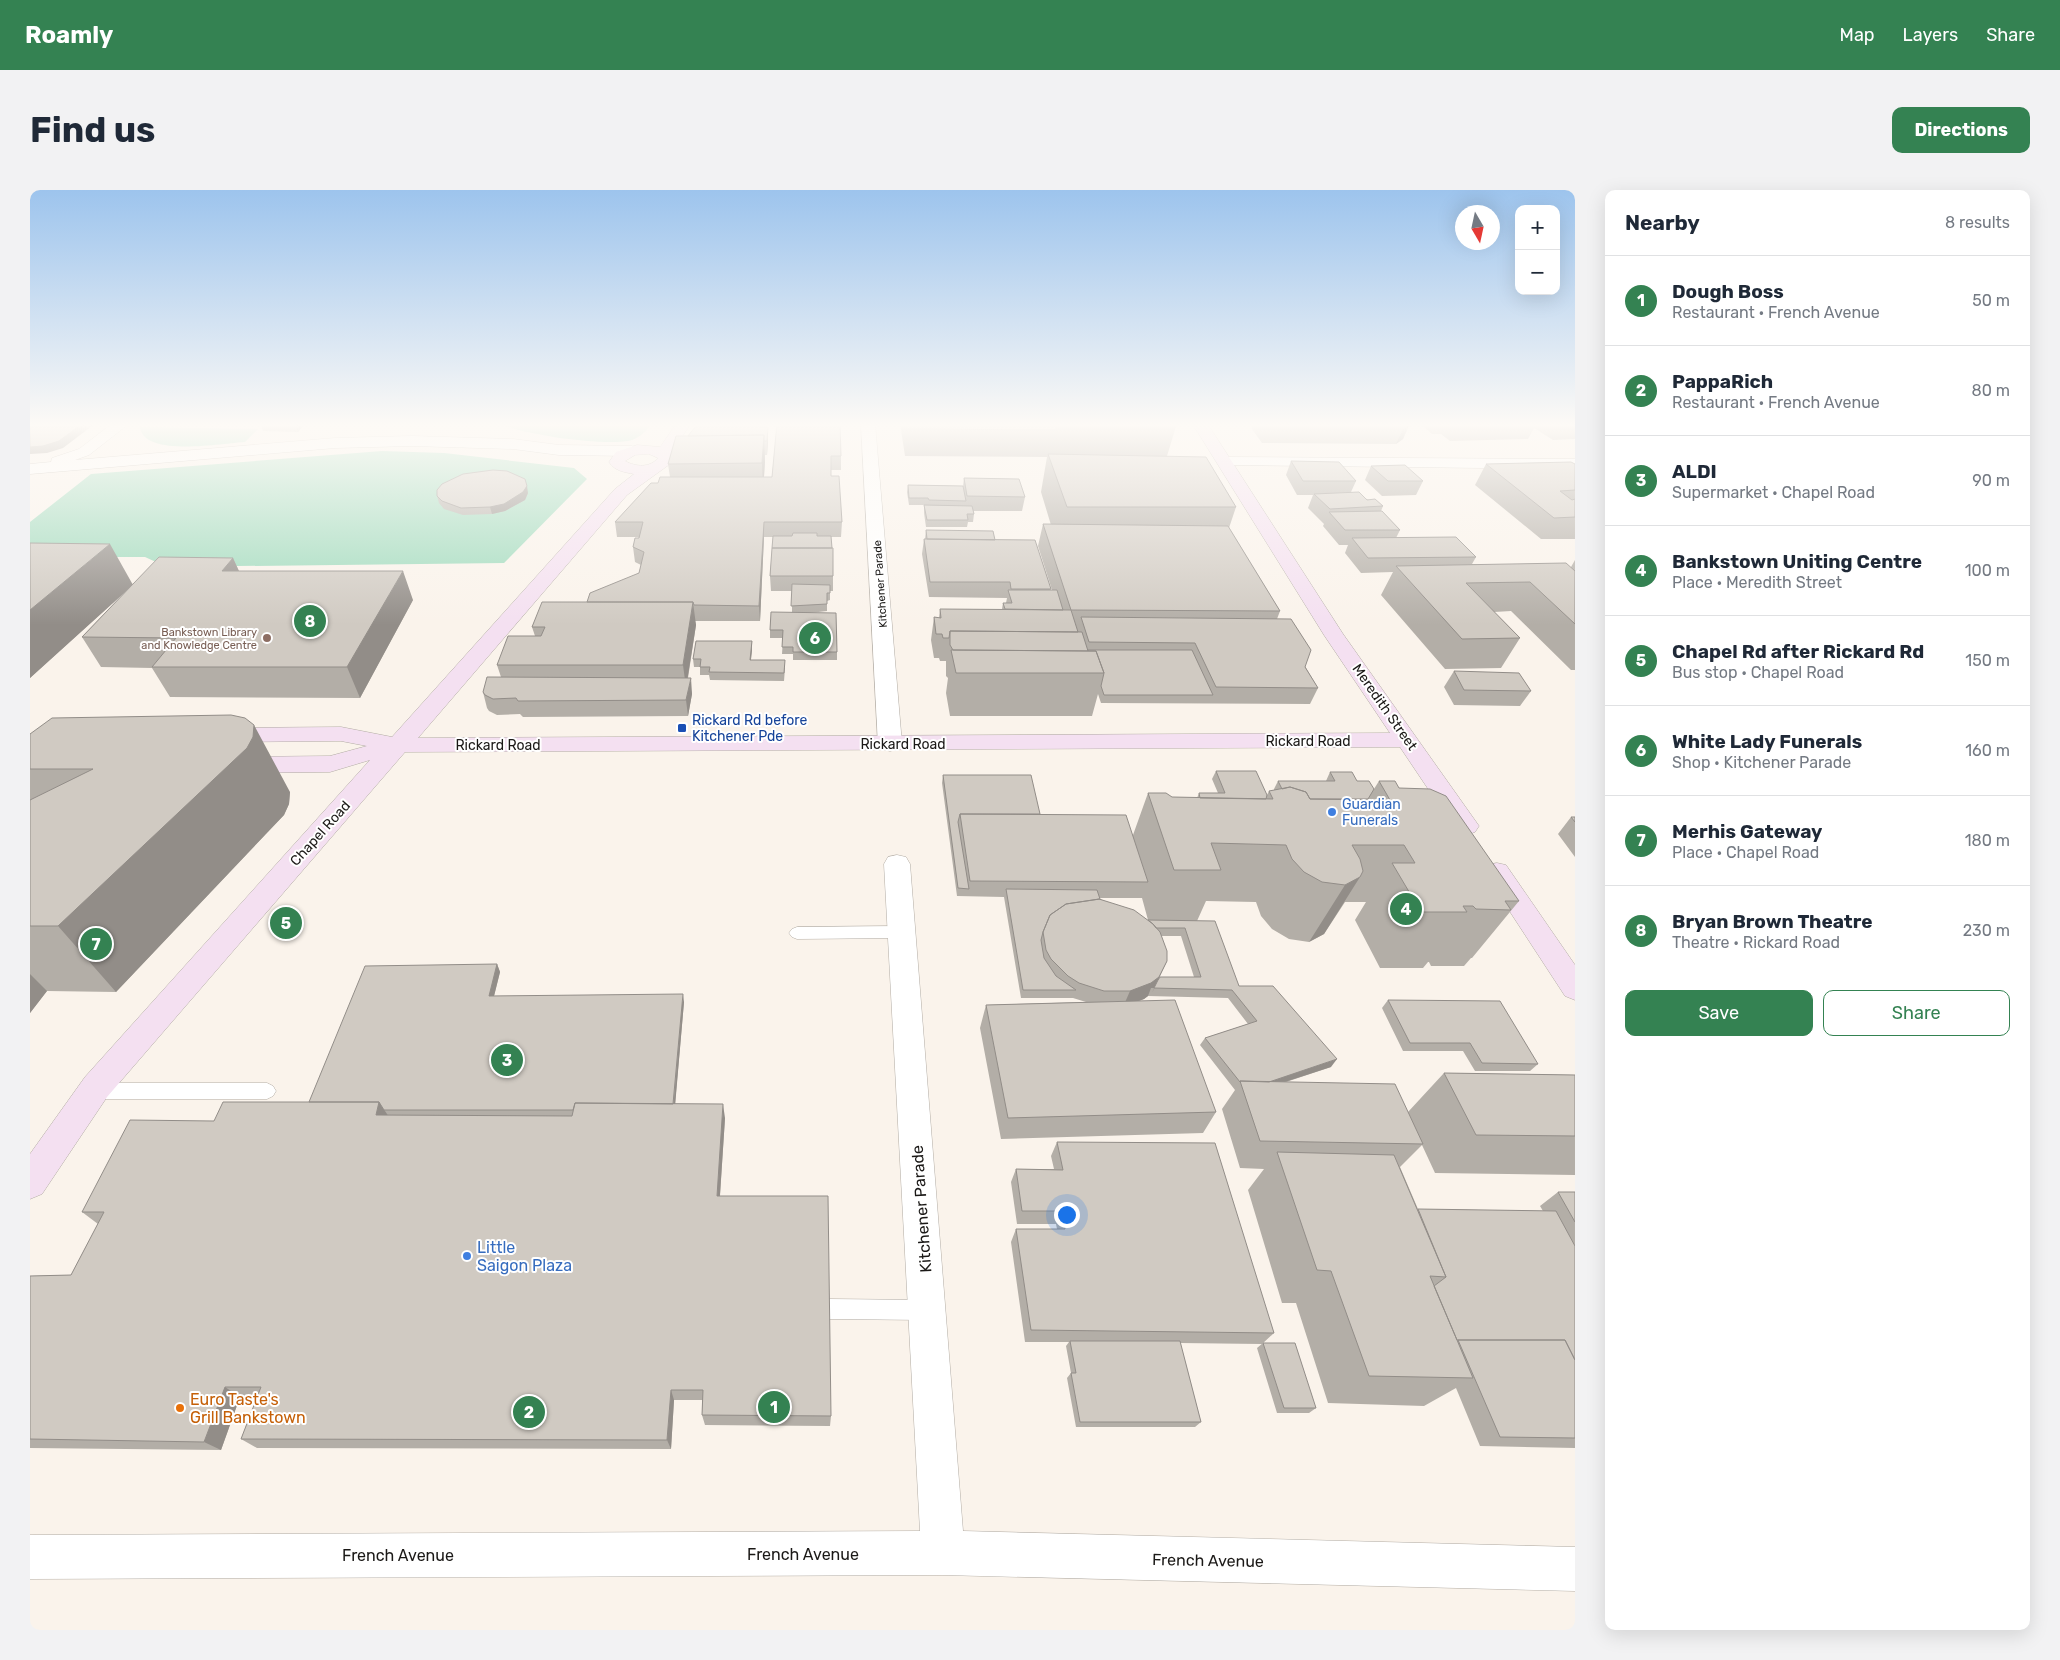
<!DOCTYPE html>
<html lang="en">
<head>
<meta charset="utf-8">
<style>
  :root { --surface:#fff; --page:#f2f2f3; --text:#1f2937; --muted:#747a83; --line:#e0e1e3; --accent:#348252 }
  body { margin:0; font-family:Rubik,sans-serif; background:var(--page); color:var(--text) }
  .controls { position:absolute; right:15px; top:15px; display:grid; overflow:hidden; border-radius:10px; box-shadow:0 5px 20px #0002 }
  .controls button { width:45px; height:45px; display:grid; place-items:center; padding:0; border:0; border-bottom:1px solid var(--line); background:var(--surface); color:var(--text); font:25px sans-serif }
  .compass { position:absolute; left:1425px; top:15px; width:45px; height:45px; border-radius:50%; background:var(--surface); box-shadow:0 5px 20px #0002; rotate:171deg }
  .you { position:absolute; left:1036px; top:1024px; width:18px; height:18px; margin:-12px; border:4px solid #fff; border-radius:50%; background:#1a73e8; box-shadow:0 0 0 8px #1a73e833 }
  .badge { display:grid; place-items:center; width:32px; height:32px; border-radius:50%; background:var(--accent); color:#fff; font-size:16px; font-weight:700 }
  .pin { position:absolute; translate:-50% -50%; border:2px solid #fff; box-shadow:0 1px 5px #0006 }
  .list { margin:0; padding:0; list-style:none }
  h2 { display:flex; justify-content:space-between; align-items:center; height:65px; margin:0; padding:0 20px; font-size:21px }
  h2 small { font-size:16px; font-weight:400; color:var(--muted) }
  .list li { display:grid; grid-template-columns:32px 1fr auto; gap:15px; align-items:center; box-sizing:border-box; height:90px; padding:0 20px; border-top:1px solid var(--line) }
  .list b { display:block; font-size:19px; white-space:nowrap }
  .list p { margin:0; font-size:16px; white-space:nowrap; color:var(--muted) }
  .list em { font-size:16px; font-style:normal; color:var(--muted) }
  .actions { display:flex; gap:10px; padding:15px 20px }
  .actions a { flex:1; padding:11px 0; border:1px solid var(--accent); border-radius:10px; text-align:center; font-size:18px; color:var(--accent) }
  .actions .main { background:var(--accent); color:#fff }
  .map { position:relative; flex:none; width:1545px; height:1440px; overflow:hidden; border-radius:10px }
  header { display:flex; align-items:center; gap:30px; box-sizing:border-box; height:70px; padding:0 25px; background:var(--accent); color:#fff }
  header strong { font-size:24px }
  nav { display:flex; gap:28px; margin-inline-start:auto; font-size:18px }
  .intro { display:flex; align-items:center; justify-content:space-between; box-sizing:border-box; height:120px; padding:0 30px }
  h1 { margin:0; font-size:35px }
  .button { padding:12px 22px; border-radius:10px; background:var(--accent); color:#fff; font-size:18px; font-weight:700 }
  main { display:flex; gap:30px; padding:0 30px }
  aside { flex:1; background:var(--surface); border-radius:10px; box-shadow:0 5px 20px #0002 }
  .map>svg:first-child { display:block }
  .green { fill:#9edabc }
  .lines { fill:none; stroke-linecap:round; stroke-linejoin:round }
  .lane-casing { stroke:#b2aca4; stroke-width:1 }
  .street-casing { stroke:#b2aca4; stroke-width:1 }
  .secondary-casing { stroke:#b2aca4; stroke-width:1 }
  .lane { fill:#fff; fill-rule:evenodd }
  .street { fill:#fff; fill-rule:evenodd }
  .secondary { fill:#f4e0f1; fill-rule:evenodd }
  .wall { fill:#b3aea7; fill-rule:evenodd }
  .shaded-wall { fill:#928d88 }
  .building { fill:#d0cac2; stroke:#928d88 }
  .education-dot { fill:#8d6e63; stroke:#fff; stroke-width:2 }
  .transit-dot { fill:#1a4fb4; stroke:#fff; stroke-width:2 }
  .shop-dot { fill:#3f7fe0; stroke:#fff; stroke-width:2 }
  .food-dot { fill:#e8710a; stroke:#fff; stroke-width:2 }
  .labels { text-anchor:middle; stroke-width:4; stroke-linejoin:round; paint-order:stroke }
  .far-street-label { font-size:11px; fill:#1b1917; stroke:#fff }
  .far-education-label { font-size:11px; fill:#785e54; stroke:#fff; text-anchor:end }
  .street-label { font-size:14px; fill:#1b1917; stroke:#fff }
  .transit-label { font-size:14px; fill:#164399; stroke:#fff; text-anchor:start }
  .shop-label { font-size:14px; fill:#366cbe; stroke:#fff; text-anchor:start }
  .near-street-label { font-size:16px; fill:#1b1917; stroke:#fff }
  .near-shop-label { font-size:16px; fill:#366cbe; stroke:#fff; text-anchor:start }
  .near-food-label { font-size:16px; fill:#c56008; stroke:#fff; text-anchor:start }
</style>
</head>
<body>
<header>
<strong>Roamly</strong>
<nav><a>Map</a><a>Layers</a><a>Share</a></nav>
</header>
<div class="intro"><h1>Find us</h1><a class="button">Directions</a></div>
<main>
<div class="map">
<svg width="1545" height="1440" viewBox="0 0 1545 1440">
  <rect width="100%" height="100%" fill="#faf3eb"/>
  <!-- green -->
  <path class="green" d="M469,233h154c-7,7 -12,14 -21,17 -23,7 -112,-5 -133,-17z
    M110,237l118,2 -13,13c-21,1 -102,16 -105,-15z
    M352,261l62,2 130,15 13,11 -83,84 -346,4 -2,-5 -11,-5h-115v-35l61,-48z"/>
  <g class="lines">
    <defs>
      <path id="lane" d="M872,736l5,2 3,4 -3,4 -5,2 -105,1 -5,-2 -3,-4 3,-4 5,-2z
        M62,893h175l6,3 3,5 -3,5 -6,3h-175l-6,-3 -3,-5 3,-5z
        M798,1109l99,1 7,3 3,7 -3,7 -7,3 -99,-1 -7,-3 -3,-7 3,-7z"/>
      <path id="street" d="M83,233h17l-41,32 -14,5 260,-22 77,-2 101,3 46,6 73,1 8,5 -8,5 -73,-1 -46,-6 -101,-3 -77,2 -305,26v-10l21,-2 1,-4 27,-9z
        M831,233h14l27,321 -4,5 -8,2 -8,-2 -4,-5z
        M1195,267l350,2v10l-356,-4 -2,-3z
        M867,665l9,2 4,7 53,667 612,16v44l-632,-16 -913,4v-44l890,-4 -36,-667 4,-7z"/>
      <path id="secondary" d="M647,233h14l-15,23 -6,18 -43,31 -209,243 972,-5 -66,-98 -132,-212h15l136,211 136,192 -4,6 -9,3 -9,-3 -57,-85 -995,5 -298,345 -65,97 -12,5v-45l55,-77 285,-317 -40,12 -92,1 -8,-3 -4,-5 4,-5 8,-3 92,-1 37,-10 -26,-5 -120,1 -8,-2 -3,-5 3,-5 8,-2 120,-1 51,10 223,-248 19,-15c-10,-2 -19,-3 -25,-12l7,-10 21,-7 23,2zM619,264l9,4c-8,10 -22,9 -33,3l10,-6z
        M1467,673l9,2 69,100v35l-10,-4 -81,-124 4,-7z"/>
    </defs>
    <!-- lane casing -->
    <use href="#lane" class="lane-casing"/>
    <!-- street casing -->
    <use href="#street" class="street-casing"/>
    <!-- secondary casing -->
    <use href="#secondary" class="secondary-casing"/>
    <!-- lane -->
    <use href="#lane" class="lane"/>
    <!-- street -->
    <use href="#street" class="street"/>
    <!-- secondary -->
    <use href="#secondary" class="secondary"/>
  </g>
  <!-- wall -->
  <path class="wall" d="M230,233h45l-7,9 -35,-1z
    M668,233h69v3h-6v1l7,14 -1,14h-2l-1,22h8l5,-54 64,33v14h-10v6l11,46 -1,15h-10l2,39v15h-3v9l-3,1v10l-17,2 27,39v8h-44v-6h-11l1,-16h-13v-8l22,-18v-21h-21l-1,-15 3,-39h-9l-4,84h-65l1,4 -8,53 4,16 -4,22 -165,1 -3,-3 -23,1 -8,-4 -2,-3 -4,-16 18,-15 -4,-12 38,-29 -3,-9 55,-25 52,-29 2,-8 -6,-3 -2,-15 6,-10h-22l-2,-15 43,-39 12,-6 -2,-13 20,-28z
    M870,233h277l-10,33 69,51 -7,21 51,83 -3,8 41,69 -8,16 -209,-1 -3,-9 -6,22h-142l-4,-23 2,-15 -2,-2v-15h-6l-1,-3h-5l-3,-18 3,-23 5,1 1,-9h62l1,-6h3l1,-5 -78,-1 -7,-43 2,-15h1l1,-9 69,10 56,49 -1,1h2l-14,-44 5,-22 8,1 -10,-33 6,-35 -142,-1z
    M1207,233h173l-7,16 -7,5 -134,-1 -10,-14 1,-4h-15z
    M1389,233h156v16l-22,1 -19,-12 -6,11 -78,2 -9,-7h-9z
    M1261,271l65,20 -5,11 32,14 -2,5 19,19 -4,8 80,19 -4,7 99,3 4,-7v110h-4l-60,-59 -17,1 26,26 -19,30 -56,1 -64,-74 12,-23 -32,1 -16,-20 3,-8h-9l-16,-19 1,-2 -16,-16 5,-13h-16l-11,-20z
    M1456,274h89v75h-34l-66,-54z
    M1341,276l52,15 -7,14 -34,1 -17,-16z
    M934,288l61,19 -3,14h-49l1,3 -1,8h-5l-1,5h-41l-2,-14v-8h4h-19l-2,-13 1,-7 55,1z
    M498,303l-3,7 -20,11 -13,3 -29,1 -19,-6 -5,-6 -2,-7z
    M0,353l103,41 100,-26 6,13 174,29 -53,98 -190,-1 -18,-29 -51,-1 -19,-30 47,-49 -99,90z
    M722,451v8l-1,11 34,8 -1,13 -74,-1 -1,-5h-9v-8h-6l-1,-8z
    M1424,481l77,20 -11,15 -66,-1 -10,-18z
    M0,544l260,58 -1,12 -5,11 -168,177 -69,-1 -17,22z
    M1186,581l51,24 2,-4 5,-1v-1l4,-8h48l4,-9 27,9 17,8 5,-8 20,7 120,113 -47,57h-1l-7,8h-33l-2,-4h-1l-5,6h-43l-25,-48 11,-18h-21l-21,32 -15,8 -20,-3 -17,-10 -11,-13 -5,-14 -50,-1 -9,20 42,65 92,81 -45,15 122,30 36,-39 131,2v100l-140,-2 -13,-28 -22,22 18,42 125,2 -3,-5 18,-14h17v256l-95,-2 -24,-58 -32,18 -96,-3 -32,-100h-14l-34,-113 16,-21 -24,-1 -18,-59 13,-19 -35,-45 5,-7 43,-14 -20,-26 -80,-2 -4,3 -5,2 77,111 -13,21 -202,6 -21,-111 6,-23 100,-3 -13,-4h-52l-17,-101 -47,-1 -15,-113 1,-8 97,39 93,21 15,-42 24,4 25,1 2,-5h19l-6,-14zM1069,708h43l6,22 -48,-21zM1131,746h20l13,41 -35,2z
    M1541,627h4v40l-17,-23z
    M467,774l3,8 -6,24 190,6 -9,102 50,14 -5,78 111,220 -1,10 -125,-1 -3,-10v-15h-28l-3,49 -414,-1 -16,-9 16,-42h-17l-19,53 -191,-2v-172l41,-1 27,-51 -16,-12 132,-91 95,-19z
    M1358,810l150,64 -8,7h-55l-12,-20h-60l-21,-43z
    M1027,952l217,191 -12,11 -82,-1 21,79 -6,5h-119l-9,-49 4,-5 -5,-27 3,-4h-44l-14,-100 5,-13h41l-1,-5h-39l-6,-42 5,-13h38l-3,-13z
    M1233,1153l53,65 -7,5h-32l-20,-65z"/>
  <!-- shaded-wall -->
  <path class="shaded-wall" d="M53,233h13l-33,25 -16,5 -17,1v-7z
    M265,233h10l-7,9z
    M1376,233h4l-7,16 -7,5z
    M738,237v14l-1,14v-14z
    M734,245l1,27 -2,29 -1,-28z
    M497,296l1,7 -3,7 -20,11 -13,3 -2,-7z
    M734,332v15l-4,84 -1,-15z
    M80,354l23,41 -103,93v-68z
    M203,368l13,29 -24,-16z
    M373,381l10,29 -53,98 -13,-31z
    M663,412l3,23 -10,63 -3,-23z
    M722,451v8l-2,19v-8z
    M661,488l1,16 -4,22 -2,-16z
    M224,535l36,67 -1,12 -5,11 -168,177 -58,-66z
    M1330,687l-36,57 -15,8 36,-57z
    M1137,771l-15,32 2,-5h-3l-3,8 -4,3 -21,8 7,-16z
    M467,774l3,8 -8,32 -3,-8z
    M0,784l17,17 -17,22z
    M653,804l1,8 -10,116 -1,-7z
    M1307,869l-6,8 -86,28v-5z
    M349,912l10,15 -13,-2z
    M693,914l2,14 -6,91 -2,-13z
    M195,1197l15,10 -19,53 -17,-8z
    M641,1200l3,10 -3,49 -4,-9z"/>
  <!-- building -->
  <path class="building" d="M0,233h53l-24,18 -16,5 -13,1z
    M668,233h62v4h8l-1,14h-3v-6l-76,1z
    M747,233h63l1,33h-10v20h8l3,46h-78l-5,84 -65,-1 -1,-3h-106l3,-9 49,-20 5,-21 -11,-5 2,-9h4l4,-16h-28l36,-39h7l2,-6h112z
    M876,233h147l4,7 -150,-1z
    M1319,233h57l-1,1z
    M1526,233h19v3h-14z
    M734,245l-2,28 -94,1 8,-28z
    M1018,264l158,3 30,50h-169z
    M1261,271l48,1 17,19h-53z
    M1541,272l4,2v26l-15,1 12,9 3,-1v18l-21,1 -68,-54z
    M1375,275l18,16h-35l-17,-15z
    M463,280l14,1 18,8 2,7 -4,6 -19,12 -14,3 -29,1 -19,-7 -5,-5v-6l5,-6 21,-10z
    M934,288l55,1 6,18 -58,-1z
    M878,295l55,1 3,15 -37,-1 -1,-2h-19z
    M1329,302l8,8 8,-1 8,7 -53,3 -16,-15z
    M894,315l48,1 2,8h-7l1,6h-41z
    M1352,321l18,19h-55l-16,-18z
    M1013,334l185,2 52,85 -209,-1z
    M896,340l67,1 2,9 -68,-1z
    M763,343h24v3h14l1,12h-60l1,-12h19z
    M1426,347l20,20 -108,1 -16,-20z
    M894,349l111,1 16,49h-40l-1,-7h-80z
    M0,353l80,1 -80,66z
    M742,358h61v28h-63z
    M129,367l74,1 -11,13h181l-56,96h-195l24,-29 -94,-1z
    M1536,373l9,8v53l-45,-42 -64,1 54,55 -58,1 -66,-73z
    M762,394l38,1v8h-3v11l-36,2z
    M978,400h49l6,20 -58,-1 -2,-6h9z
    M512,412h151l-10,63h-186l11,-29h33l4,-9h-13z
    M910,419l131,1 7,22 -128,-1 -1,7h-6l-1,-4h-6l-2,-17 7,1z
    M741,422l65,1 1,39h-44v-5h-11l1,-17h-13z
    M1051,427l210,2 20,31 -6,17 13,21 -102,-1 -21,-44 -106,-1z
    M920,441l132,1 6,19 -135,-1 -3,-5z
    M666,451h56l-2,19h35l-1,13 -75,-1 1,-5h-10l1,-8h-8z
    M921,460l145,1 8,22h-148z
    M1058,460h104l21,45h-109l-3,-9 3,-13 -8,-22h-8z
    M1424,481l65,2 12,18 -67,-1z
    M457,487l204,1 -5,22 -168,1 -2,-3 -23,1 -8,-4 -2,-3z
    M201,525l14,3 9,7 -1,12 -6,11 -189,178h-28v-126l63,-31h-63v-35l22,-16z
    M1186,581h40l11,24 -1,4 -66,-1 -1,-5h26z
    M1300,582h22l5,9h12l5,8 -6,10h-58l-4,-7 -16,-5 -8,2 -4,-8h57z
    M913,585h88l9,39h-80l-2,8 11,67 -11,-1z
    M1349,591h16l4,7 31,1 16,7 73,105h-14l6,9 -35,-1 -3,-3h-10l4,6h-46l-29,-49h23l-11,-18h-52l8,14 3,12 -3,6 -15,8 -23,-3 -18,-10 -12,-13 -6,-14 -75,-2 10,27h-47l-26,-77h18l6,4 101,2 -4,-8 21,-4 16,5 4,7 80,1z
    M930,624l166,1 22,67 -178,-1z
    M1541,627h4v5z
    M976,699l91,1 3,9 -34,5 -16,11 -7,17 -2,8 3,18 12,18 20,14h-53z
    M1069,709l35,11 19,14 7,8 7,19v10l-8,16 -8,6 -21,8h-26l-25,-8 -11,-7 -17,-17 -5,-9 -3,-18 7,-17 16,-11z
    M1118,730l67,1 24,65h34l64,73 -68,23 -29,-1v1l-35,-44 52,-17 -25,-31 -78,-2 4,-8 2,-3h41l-16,-49h-29l-3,-4z
    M467,774l-8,32 194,-2 -10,110 -98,-1 -2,7h-189l-5,-8h-70l56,-136z
    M1145,810l41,112 -208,6 -22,-113z
    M1358,810l112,1 38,63 -56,-1 -12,-20h-60z
    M1414,883l131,2v61l-99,-1z
    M1210,891l155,3 28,60 -163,-3z
    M193,912h156l-3,13 196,1 3,-13 148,1 -6,92h111l3,220 -129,-1 1,-25h-32l-4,50 -426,-1 20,-52h-36l-21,55 -174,-3v-163l41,-1 33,-63h-22l48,-92 84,1z
    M1027,952l158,1 59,190 -243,-3 -15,-101h49l-3,-18h-40l-6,-42 47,1z
    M1247,962l117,3 52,122 -16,-1 43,102 -104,-2 -38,-105 -14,-1z
    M1528,1002h17v30z
    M1388,1019l138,2 19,35v114l-10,-20h-108l-23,-54 12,-9z
    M1428,1150h107l10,20v78l-75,-1z
    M1040,1151h110l21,81h-121l-9,-49h5z
    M1233,1153h32l21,65h-32z"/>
  <!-- sky -->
  <linearGradient id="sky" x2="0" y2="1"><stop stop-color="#9dc4ed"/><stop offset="0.54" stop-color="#fdfaf6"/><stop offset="1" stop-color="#fdfaf6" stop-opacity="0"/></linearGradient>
  <rect width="1545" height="435" fill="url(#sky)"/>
  <!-- markers -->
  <circle class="education-dot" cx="237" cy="448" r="5"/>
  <rect class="transit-dot" x="647" y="533" width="10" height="10" rx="2.5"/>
  <g class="shop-dot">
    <circle cx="1302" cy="622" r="5"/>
    <circle cx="437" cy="1066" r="5"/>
  </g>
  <circle class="food-dot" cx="150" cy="1218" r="5"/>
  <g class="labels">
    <!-- far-street labels -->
    <g class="far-street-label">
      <text transform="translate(850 394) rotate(-94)" y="4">Kitchener Parade</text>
    </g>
    <!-- far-education labels -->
    <g class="far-education-label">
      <text x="227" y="446">Bankstown Library<tspan x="227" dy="13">and Knowledge Centre</tspan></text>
    </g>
    <!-- street labels -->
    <g class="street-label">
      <text transform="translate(1355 517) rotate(55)" y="5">Meredith Street</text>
      <text x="1278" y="556">Rickard Road</text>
      <text x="873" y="559">Rickard Road</text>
      <text x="468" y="560">Rickard Road</text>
      <text transform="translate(290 643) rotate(-48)" y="5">Chapel Road</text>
    </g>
    <!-- transit labels -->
    <g class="transit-label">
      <text x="662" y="535">Rickard Rd before<tspan x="662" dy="16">Kitchener Pde</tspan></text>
    </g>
    <!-- shop labels -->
    <g class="shop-label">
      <text x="1312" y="619">Guardian<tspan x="1312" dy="16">Funerals</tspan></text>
    </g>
    <!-- near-street labels -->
    <g class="near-street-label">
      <text transform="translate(891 1019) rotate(-94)" y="6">Kitchener Parade</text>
      <text x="773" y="1370">French Avenue</text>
      <text x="368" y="1371">French Avenue</text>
      <text transform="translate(1178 1370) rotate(1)" y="6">French Avenue</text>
    </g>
    <!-- near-shop labels -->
    <g class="near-shop-label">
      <text x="447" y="1063">Little<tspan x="447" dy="18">Saigon Plaza</tspan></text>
    </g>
    <!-- near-food labels -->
    <g class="near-food-label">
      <text x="160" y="1215">Euro Taste's<tspan x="160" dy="18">Grill Bankstown</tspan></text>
    </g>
  </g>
</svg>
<div class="controls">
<button>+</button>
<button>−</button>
</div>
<svg class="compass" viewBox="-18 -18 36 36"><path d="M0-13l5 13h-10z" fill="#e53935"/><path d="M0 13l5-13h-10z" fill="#747a83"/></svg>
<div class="you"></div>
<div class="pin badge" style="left:744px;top:1217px">1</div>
<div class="pin badge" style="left:499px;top:1222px">2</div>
<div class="pin badge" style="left:477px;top:870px">3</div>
<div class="pin badge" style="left:1376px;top:719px">4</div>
<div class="pin badge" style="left:256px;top:733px">5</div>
<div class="pin badge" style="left:785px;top:448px">6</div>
<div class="pin badge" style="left:66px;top:754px">7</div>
<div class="pin badge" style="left:280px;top:431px">8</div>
</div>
<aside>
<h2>Nearby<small>8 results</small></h2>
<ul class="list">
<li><span class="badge">1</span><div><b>Dough Boss</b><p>Restaurant · French Avenue</p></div><em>50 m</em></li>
<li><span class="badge">2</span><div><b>PappaRich</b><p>Restaurant · French Avenue</p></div><em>80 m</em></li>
<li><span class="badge">3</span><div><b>ALDI</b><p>Supermarket · Chapel Road</p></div><em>90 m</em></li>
<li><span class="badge">4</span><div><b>Bankstown Uniting Centre</b><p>Place · Meredith Street</p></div><em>100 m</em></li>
<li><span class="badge">5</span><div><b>Chapel Rd after Rickard Rd</b><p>Bus stop · Chapel Road</p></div><em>150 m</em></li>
<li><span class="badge">6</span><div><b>White Lady Funerals</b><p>Shop · Kitchener Parade</p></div><em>160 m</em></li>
<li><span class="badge">7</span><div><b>Merhis Gateway</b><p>Place · Chapel Road</p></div><em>180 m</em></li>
<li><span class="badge">8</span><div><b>Bryan Brown Theatre</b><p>Theatre · Rickard Road</p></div><em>230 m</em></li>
</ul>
<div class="actions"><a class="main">Save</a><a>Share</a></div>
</aside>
</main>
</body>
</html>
